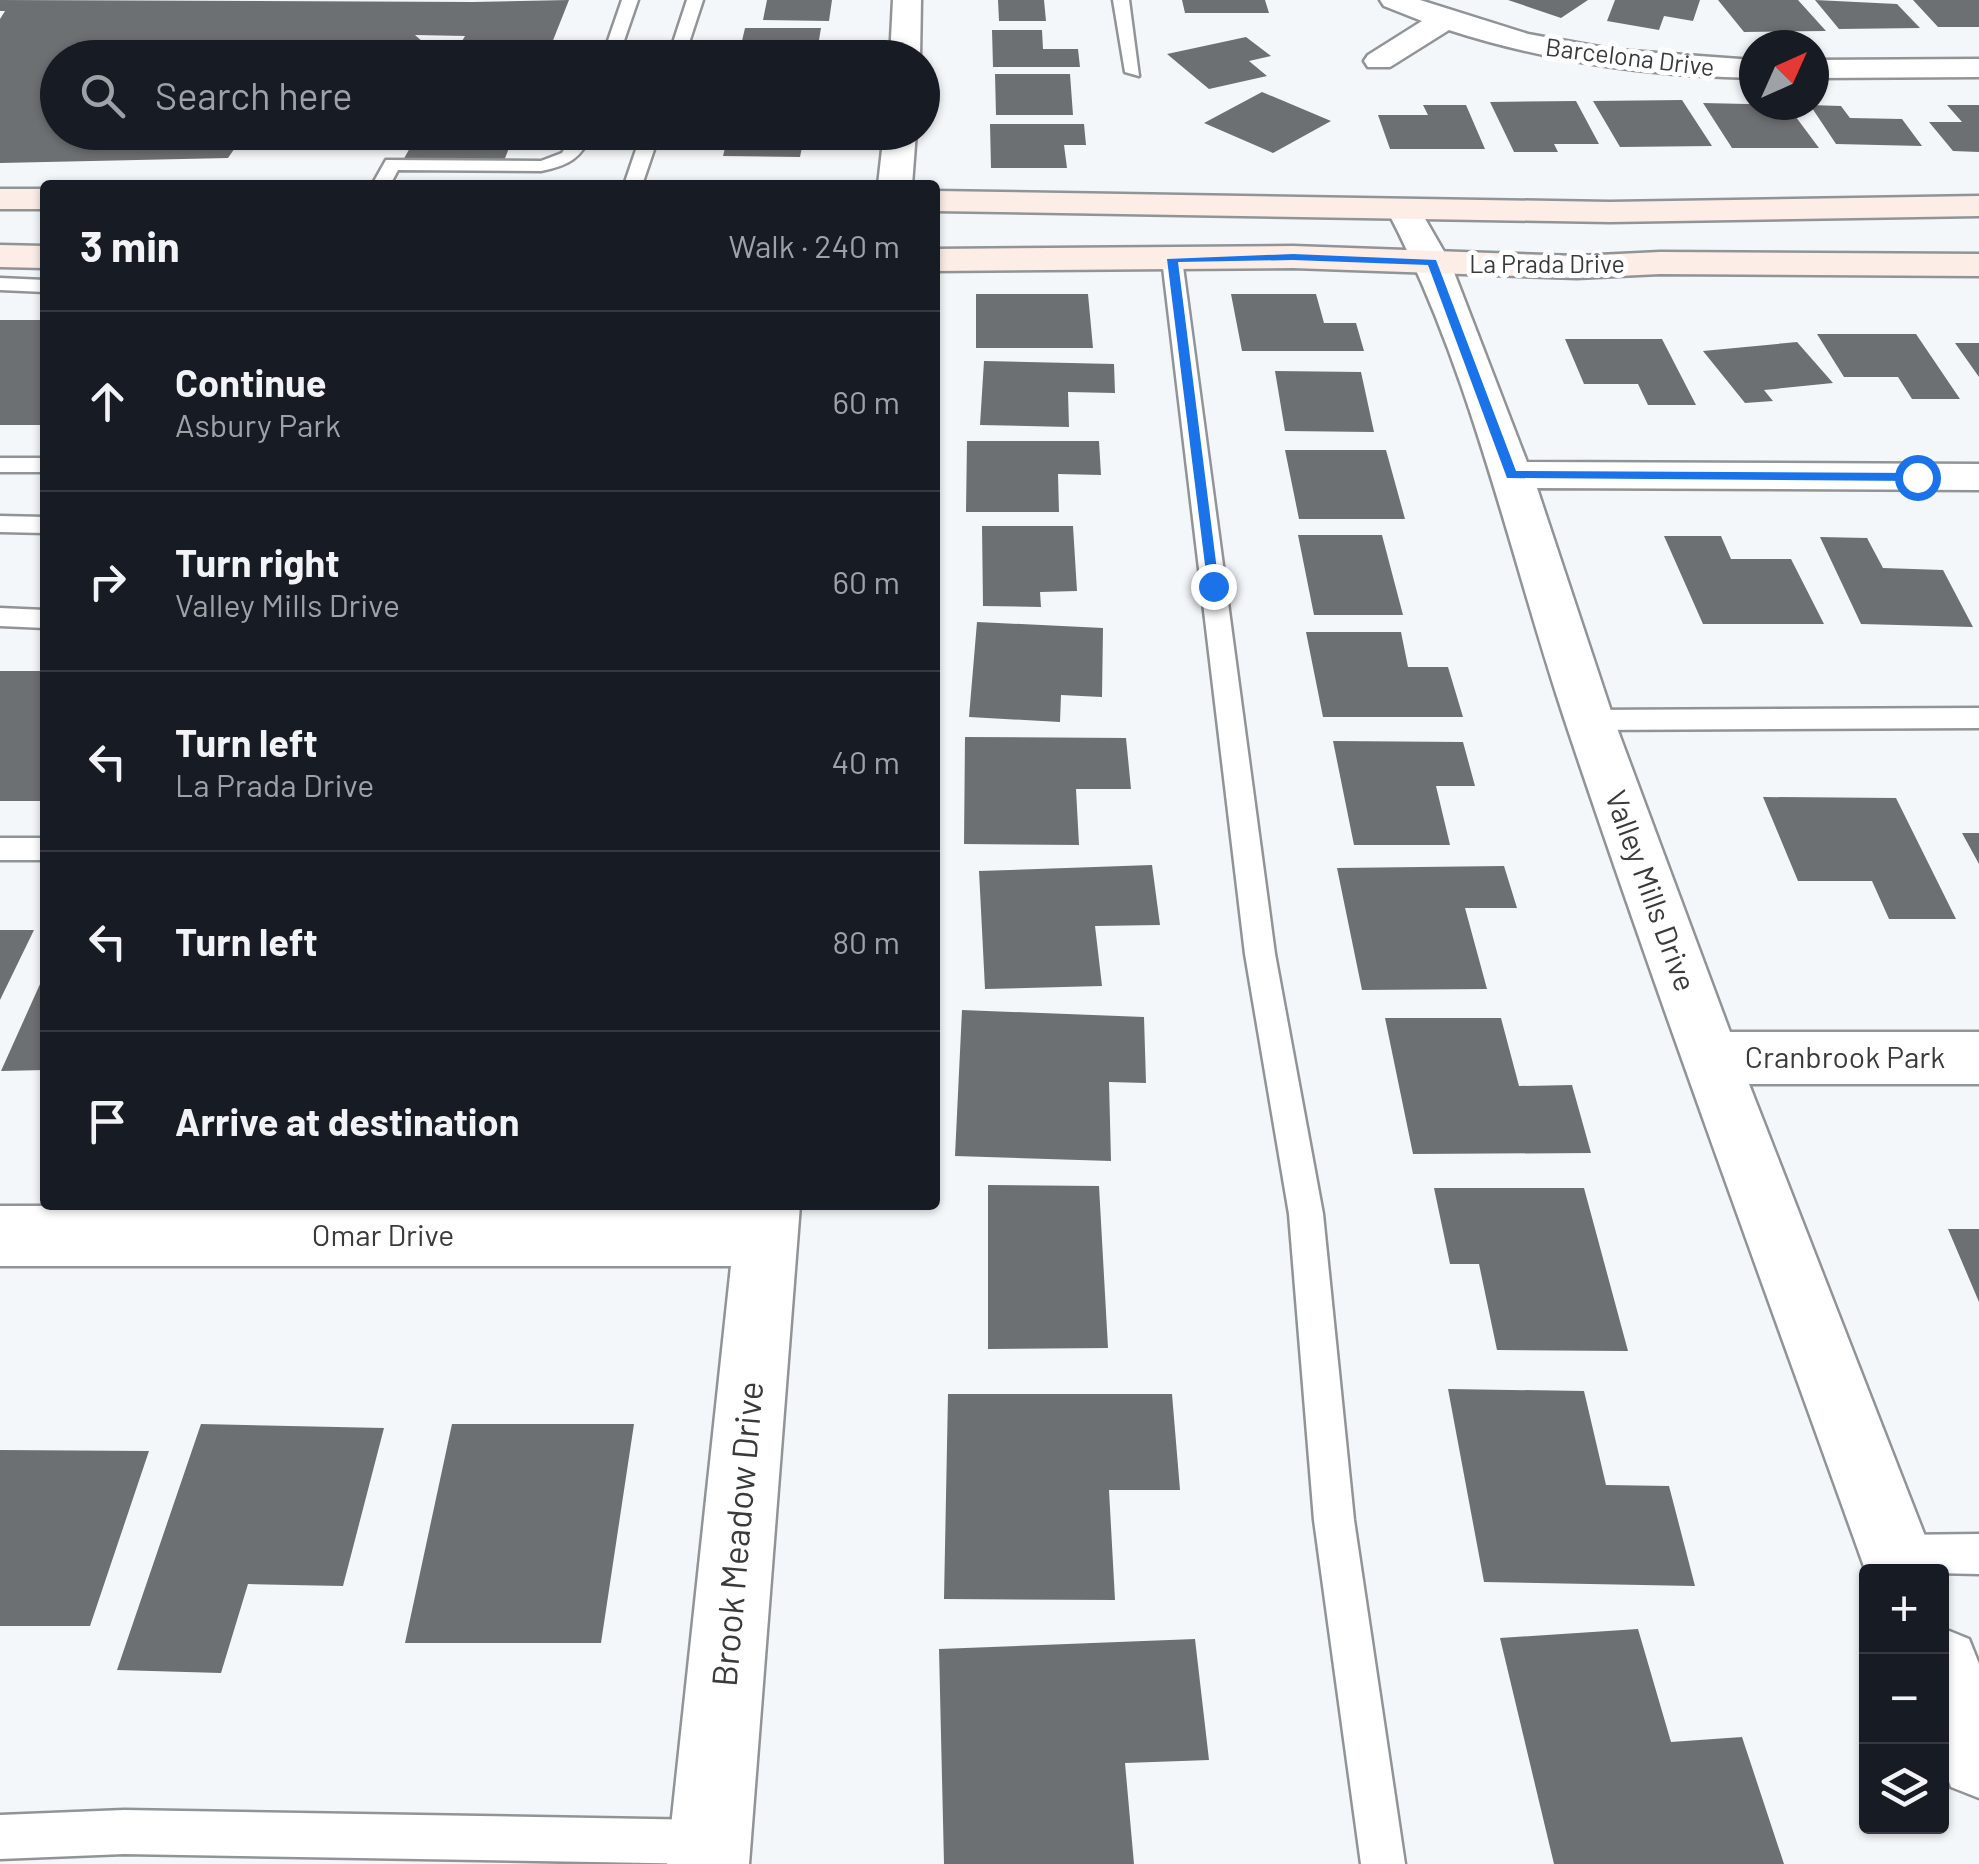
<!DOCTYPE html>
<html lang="en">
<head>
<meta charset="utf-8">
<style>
  :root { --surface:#171b24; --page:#20242c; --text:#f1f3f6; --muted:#9ea1a6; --line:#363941 }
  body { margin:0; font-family:Barlow,sans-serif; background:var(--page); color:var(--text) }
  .controls { position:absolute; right:30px; bottom:30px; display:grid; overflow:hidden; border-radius:10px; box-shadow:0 2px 8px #0004 }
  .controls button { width:90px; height:90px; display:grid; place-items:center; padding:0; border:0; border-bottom:2px solid var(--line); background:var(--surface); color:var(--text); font:50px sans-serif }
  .compass { position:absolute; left:1739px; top:30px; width:90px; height:90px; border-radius:50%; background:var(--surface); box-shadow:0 2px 8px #0004; rotate:45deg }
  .stop { position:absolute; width:30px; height:30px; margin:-22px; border:8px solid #1a73e8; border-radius:50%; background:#fff }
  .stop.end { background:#1a73e8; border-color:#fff; box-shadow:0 2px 10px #0008 }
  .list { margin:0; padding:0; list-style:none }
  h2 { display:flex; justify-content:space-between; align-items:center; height:130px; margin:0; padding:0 40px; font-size:42px }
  h2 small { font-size:32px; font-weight:400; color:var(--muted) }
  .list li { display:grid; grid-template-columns:65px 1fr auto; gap:30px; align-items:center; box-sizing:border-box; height:180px; padding:0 40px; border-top:2px solid var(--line) }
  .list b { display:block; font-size:38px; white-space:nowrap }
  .list p { margin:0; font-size:32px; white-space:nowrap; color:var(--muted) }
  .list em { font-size:32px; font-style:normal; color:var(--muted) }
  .icon { flex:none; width:55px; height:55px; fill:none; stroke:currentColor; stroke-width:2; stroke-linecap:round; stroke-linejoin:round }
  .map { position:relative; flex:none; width:1979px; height:1864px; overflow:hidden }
  .search { position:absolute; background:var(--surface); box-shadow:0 2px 8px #0004; left:40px; top:40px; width:900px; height:110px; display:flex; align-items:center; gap:25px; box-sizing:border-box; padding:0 35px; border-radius:55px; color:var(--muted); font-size:38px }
  .panel { position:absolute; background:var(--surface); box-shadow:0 2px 8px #0004; left:40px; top:180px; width:900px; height:1030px; border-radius:10px }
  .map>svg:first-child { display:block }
  .building { fill:#6d7072 }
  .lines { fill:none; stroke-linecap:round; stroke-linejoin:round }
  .lane-casing { stroke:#909496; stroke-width:5 }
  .street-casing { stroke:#909496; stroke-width:5 }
  .secondary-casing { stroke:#909496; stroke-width:5 }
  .lane { fill:#fff; fill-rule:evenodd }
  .street { fill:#fff; fill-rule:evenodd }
  .secondary { fill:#fcede7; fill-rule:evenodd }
  .route { fill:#1a73e8 }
  .labels { text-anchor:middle; stroke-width:10; stroke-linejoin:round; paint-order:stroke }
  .far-street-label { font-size:25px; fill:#393a3b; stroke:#fff }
  .street-label { font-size:30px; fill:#393a3b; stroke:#fff }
  .near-street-label { font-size:35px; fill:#393a3b; stroke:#fff }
</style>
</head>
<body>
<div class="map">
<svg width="1979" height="1864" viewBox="0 0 1979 1864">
  <rect width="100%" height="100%" fill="#f3f7f9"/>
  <!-- building -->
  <path class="building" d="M0,0l473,2 96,-2 -23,58h-77l5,-11 -16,1 7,-12 -50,-1 26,23h-383v74h188l-18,26 -228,5v-144l5,-8h-5z
    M767,0h65l-3,21 -66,-1z
    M998,0h46l2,21h-47z
    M1182,0h83l4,13h-84z
    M1508,0h80l-27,18z
    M1615,0h85l-7,21 -29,-5 -5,14 -52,-9z
    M1718,0h80l28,31 -82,1z
    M1815,0l82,4 23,24 -81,1z
    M1913,0h66v27h-41z
    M745,28h76l-5,30h-78z
    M992,30h50l1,19h35l2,18h-87z
    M1246,37l25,19 -22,5 18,15 -58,13 -42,-35z
    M995,74h75l3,41h-77z
    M1262,92l69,29 -58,32 -69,-30z
    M1682,100l30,46 -92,1 -27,-46z
    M1576,101l23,43h-45l4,8h-44l-24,-50z
    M1703,103l84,2 32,43h-87z
    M1423,105h43l19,44h-95l-12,-34h50z
    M1810,105l31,1 9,12 52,1 20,27 -86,-2z
    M1947,105h32v47l-26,-1 -24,-29h33z
    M990,124h94l2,21h-22l3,23h-76z
    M432,132h83l-11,29 -102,1 9,-16 14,-1z
    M729,132h76l-5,25 -77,-1z
    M976,294h112l5,54h-117z
    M1231,294h85l8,29h32l8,28h-122z
    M0,320h45v105h-45z
    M1817,334h99l44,65h-48l-14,-22h-54z
    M1565,339h97l34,66h-48l-10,-21h-54z
    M1797,342l36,41 -69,7 9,11 -28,2 -42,-52z
    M1955,343h24v34z
    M984,361l130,3 1,29 -47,-1 1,35 -89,-2z
    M1275,371l86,1 13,60 -89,-1z
    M967,441h132l2,34 -43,-1 1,38h-93z
    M1285,450h101l19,69h-106z
    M982,526h91l4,65 -37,1 1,15 -58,-1z
    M1298,535h84l21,80h-89z
    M1664,536h57l10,23h60l33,65h-121z
    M1820,537l47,1 16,30 60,2 30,57 -112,-3z
    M977,622l126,6 -1,69 -41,-2 -1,27 -91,-5z
    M1306,632h95l7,35h40l15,50h-140z
    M0,671h45v130h-45z
    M965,737l161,1 5,51h-55l3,56 -115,-1z
    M1333,741l130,1 12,44h-39l14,59h-96z
    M1763,797l133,1 60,121h-67l-17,-38h-74z
    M1962,833h17v31z
    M1152,865l8,60 -65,1 7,60 -117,3 -6,-118z
    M1504,866l13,42h-52l22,81 -125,1 -25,-122z
    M0,930h34l-34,70z
    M45,973v97l-44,1z
    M962,1010l182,7 2,66 -37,-1 2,79 -156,-5z
    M1385,1018h116l18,68 53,-1 19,68 -178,1z
    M988,1185l111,1 9,162 -120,1z
    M1434,1188h150l44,163 -131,-1 -18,-86h-29z
    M1948,1229h31v73z
    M1448,1389l136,2 22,94 63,1 26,100 -211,-4z
    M948,1394h224l8,96h-71l6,110 -171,-1z
    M201,1424l183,4 -41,158 -95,-2 -27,89 -104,-3z
    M452,1424h182l-33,219h-196z
    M0,1450l149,1 -59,175h-90z
    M1638,1629l33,113 71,-5 42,127h-230l-54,-226z
    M1195,1639l14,121 -84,3 9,101h-190l-5,-215z"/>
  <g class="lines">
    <defs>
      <path id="lane" d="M622,0h16l-20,58h-16z
        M687,0h16l-19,58h-16z
        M1113,0h16l10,76 -14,-4z
        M574,132h18c-10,27 -25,34 -51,39l-143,-1 -8,15h-18l14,-25 155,1 21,-8z
        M642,132h18l-18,53h-18z
        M1172,253l10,6 93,695 48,260 31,306 51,344h-44l-47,-344 -25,-306 -44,-260 -83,-695z
        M0,278l45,2v12l-45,-2z
        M0,458h45v14h-45z
        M0,516l45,1v16l-45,-1z
        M0,608l45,2v18l-45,-2z
        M1979,708v20l-390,2 -9,-3 -4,-7 4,-7 9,-3z
        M0,838h45v22h-45z
        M1979,1534v40l-90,-2 -6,-3 -6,-14 6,-14 14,-6z
        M124,1810l583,10 16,6 6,16 -6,16 -16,6 -583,-10 -124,5v-44z"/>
      <path id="street" d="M893,0h28l-1,58h-30z
        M1380,0h40l108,34 88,16 138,10v18c-104,-2 -206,-16 -305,-48l-59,37h-22l-4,-6 4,-6 54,-34 -38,-15z
        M1979,59v18l-165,1v-18z
        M884,132h32l-4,53h-34z
        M1404,200l12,3 34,59 77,200 452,2v26l-442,-2 77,232 116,312h249v52h-230l190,488h-73c-101,-282 -205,-564 -300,-848 -57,-171 -95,-354 -179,-514l5,-7z
        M800,1205l-51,659h-82l64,-598h-731v-60z
        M1942,1628l27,11 10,25v134l-28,-11 -9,-24z"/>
      <path id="secondary" d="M0,189h45v20h-45z
        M935,191l675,11 369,-6v20l-369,6 -675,-11z
        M0,245l45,1v22l-45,-1z
        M1293,246l284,10 83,-4 319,2v22l-319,-2 -83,4 -284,-10 -358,3v-22z"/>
    </defs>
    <!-- lane casing -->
    <use href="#lane" class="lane-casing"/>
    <!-- street casing -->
    <use href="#street" class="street-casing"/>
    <!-- secondary casing -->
    <use href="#secondary" class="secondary-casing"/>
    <!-- lane -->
    <use href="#lane" class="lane"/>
    <!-- street -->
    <use href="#street" class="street"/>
    <!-- secondary -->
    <use href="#secondary" class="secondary"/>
  </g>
  <!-- route -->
  <path class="route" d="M1293,254l143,6 80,211 401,2 6,4 -6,4 -410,-3 -79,-213 -135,-5 -115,2 41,324 -11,3 -41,-330z"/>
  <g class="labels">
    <!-- far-street labels -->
    <g class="far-street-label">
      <text transform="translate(1630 57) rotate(7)" y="9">Barcelona Drive</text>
      <text x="1547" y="273">La Prada Drive</text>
    </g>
    <!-- street labels -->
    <g class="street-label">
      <text transform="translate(1650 891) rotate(70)" y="10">Valley Mills Drive</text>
      <text x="1845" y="1068">Cranbrook Park</text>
      <text x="383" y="1246">Omar Drive</text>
    </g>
    <!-- near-street labels -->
    <g class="near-street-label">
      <text transform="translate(738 1534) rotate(-85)" y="12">Brook Meadow Drive</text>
    </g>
  </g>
</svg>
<div class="controls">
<button>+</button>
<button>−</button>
<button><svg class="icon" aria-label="layers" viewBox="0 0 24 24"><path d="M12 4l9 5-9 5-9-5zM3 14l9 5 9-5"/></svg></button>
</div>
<svg class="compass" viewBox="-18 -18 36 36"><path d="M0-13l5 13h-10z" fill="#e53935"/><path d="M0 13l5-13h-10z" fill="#9ea1a6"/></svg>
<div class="stop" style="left:1917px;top:477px"></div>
<div class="stop end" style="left:1213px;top:586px"></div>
<div class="search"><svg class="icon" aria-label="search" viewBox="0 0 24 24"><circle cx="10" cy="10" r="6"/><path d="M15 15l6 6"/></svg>Search here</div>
<section class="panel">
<h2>3 min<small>Walk · 240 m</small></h2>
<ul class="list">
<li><svg class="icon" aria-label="ahead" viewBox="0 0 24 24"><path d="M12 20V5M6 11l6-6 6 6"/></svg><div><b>Continue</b><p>Asbury Park</p></div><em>60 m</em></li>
<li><svg class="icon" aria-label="right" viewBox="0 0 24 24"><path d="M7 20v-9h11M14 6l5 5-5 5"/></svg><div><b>Turn right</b><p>Valley Mills Drive</p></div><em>60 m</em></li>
<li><svg class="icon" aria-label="left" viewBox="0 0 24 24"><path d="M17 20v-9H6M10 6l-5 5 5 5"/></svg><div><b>Turn left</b><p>La Prada Drive</p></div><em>40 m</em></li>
<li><svg class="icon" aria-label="left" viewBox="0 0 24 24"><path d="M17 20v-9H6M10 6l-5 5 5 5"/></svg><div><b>Turn left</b></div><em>80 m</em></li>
<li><svg class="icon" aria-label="arrive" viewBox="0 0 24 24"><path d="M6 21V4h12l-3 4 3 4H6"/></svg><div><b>Arrive at destination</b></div></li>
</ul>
</section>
</div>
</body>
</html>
